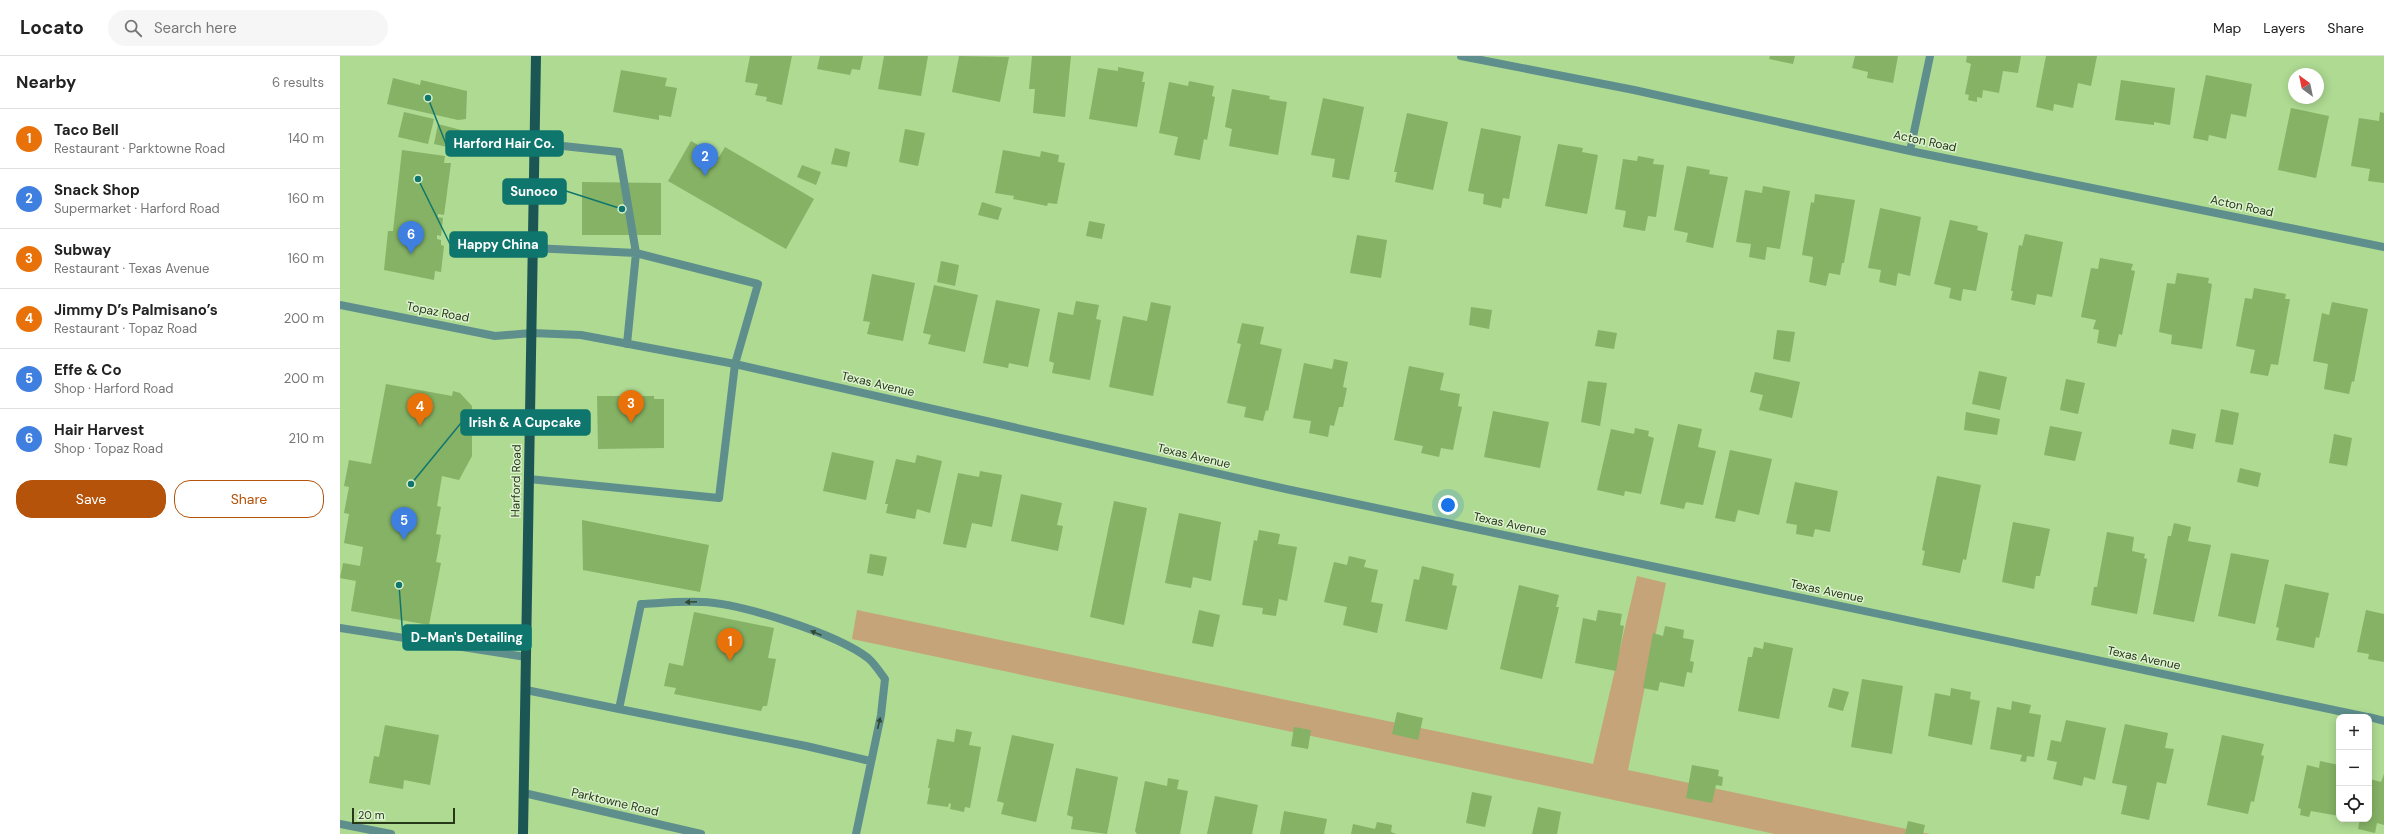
<!DOCTYPE html>
<html lang="en">
<head>
<meta charset="utf-8">
<style>
  :root { --surface:#fff; --page:#f6f6f6; --text:#222; --muted:#767676; --line:#e0e0e0; --accent:#b45309 }
  body { margin:0; font-family:"DM Sans",sans-serif; background:var(--page); color:var(--text) }
  .controls { position:absolute; right:12px; bottom:12px; display:grid; overflow:hidden; border-radius:8px; box-shadow:0 2px 10px #0003 }
  .controls button { width:36px; height:36px; display:grid; place-items:center; padding:0; border:0; border-bottom:1px solid var(--line); background:var(--surface); color:var(--text); font:20px sans-serif }
  .compass { position:absolute; left:1948px; top:12px; width:36px; height:36px; border-radius:50%; background:var(--surface); box-shadow:0 2px 10px #0003; rotate:327deg }
  .scale { position:absolute; left:12px; bottom:10px; width:103px; box-sizing:border-box; padding-left:4px; border:2px solid #26371a; border-top:0; font-size:11px; line-height:14px; white-space:nowrap; color:#26371a; -webkit-text-stroke:3px #ddf3cf; paint-order:stroke }
  .you { position:absolute; left:1108px; top:449px; width:14px; height:14px; margin:-10px; border:3px solid #fff; border-radius:50%; background:#1a73e8; box-shadow:0 0 0 6px #1a73e833 }
  .badge { display:grid; place-items:center; width:26px; height:26px; border-radius:50%; background:var(--accent); color:#fff; font-size:13px; font-weight:700 }
  .pin { position:absolute; translate:-50% -33px; filter:drop-shadow(0 1px 2px #0008) }
  .pin::after { content:''; position:absolute; top:21px; width:14px; height:12px; background:inherit; clip-path:polygon(0 0,100% 0,50% 100%) }
  .list { margin:0; padding:0; list-style:none }
  h2 { display:flex; justify-content:space-between; align-items:center; height:52px; margin:0; padding:0 16px; font-size:17px }
  h2 small { font-size:13px; font-weight:400; color:var(--muted) }
  .list li { display:grid; grid-template-columns:26px 1fr auto; gap:12px; align-items:center; box-sizing:border-box; height:60px; padding:0 16px; border-top:1px solid var(--line) }
  .list b { display:block; font-size:15px; white-space:nowrap }
  .list p { margin:0; font-size:13px; white-space:nowrap; color:var(--muted) }
  .list em { font-size:13px; font-style:normal; color:var(--muted) }
  .actions { display:flex; gap:8px; padding:12px 16px }
  .actions a { flex:1; padding:9px 0; border:1px solid var(--accent); border-radius:16px; text-align:center; font-size:14px; color:var(--accent) }
  .actions .main { background:var(--accent); color:#fff }
  .icon { flex:none; width:22px; height:22px; fill:none; stroke:currentColor; stroke-width:2; stroke-linecap:round; stroke-linejoin:round }
  .map { position:relative; flex:none; width:2044px; height:778px; overflow:hidden }
  header { display:flex; align-items:center; gap:24px; box-sizing:border-box; height:56px; padding:0 20px; background:var(--surface); border-bottom:1px solid var(--line) }
  header strong { font-size:19px }
  nav { display:flex; gap:22px; margin-inline-start:auto; font-size:14px }
  .search { width:280px; height:36px; background:var(--page); display:flex; align-items:center; gap:10px; box-sizing:border-box; padding:0 14px; border-radius:22px; color:var(--muted); font-size:15px }
  main { display:flex }
  aside { flex:1; background:var(--surface) }
  .map>svg:first-child { display:block }
  .green { fill:#c6a479 }
  .building { fill:#85b265 }
  .lines { fill:none; stroke-linecap:round; stroke-linejoin:round }
  .service { stroke:#5e8f8d; stroke-width:8 }
  .minor { stroke:#5e8f8d; stroke-width:8 }
  .primary { stroke:#1b5655; stroke-width:10 }
  .oneway { fill:#314931 }
  .labels { text-anchor:middle; stroke-width:3; stroke-linejoin:round; paint-order:stroke }
  .street-label { font-size:12px; fill:#26371a; stroke:#ddf3cf }
  .leader { fill:none; stroke:#0f766e; stroke-width:1.5 }
  .callout-dot { fill:#0f766e; stroke:#ddf3cf; stroke-width:1.5 }
  .callout { fill:#0f766e; stroke:#0f766e; stroke-width:1.5 }
  .callout-label { font-size:13px; text-anchor:middle; font-weight:bold; fill:#fff }
</style>
</head>
<body>
<header>
<strong>Locato</strong>
<div class="search"><svg class="icon" aria-label="search" viewBox="0 0 24 24"><circle cx="10" cy="10" r="6"/><path d="M15 15l6 6"/></svg>Search here</div>
<nav><a>Map</a><a>Layers</a><a>Share</a></nav>
</header>
<main>
<aside>
<h2>Nearby<small>6 results</small></h2>
<ul class="list">
<li><span class="badge" style="background:#e8710a">1</span><div><b>Taco Bell</b><p>Restaurant · Parktowne Road</p></div><em>140 m</em></li>
<li><span class="badge" style="background:#3f7fe0">2</span><div><b>Snack Shop</b><p>Supermarket · Harford Road</p></div><em>160 m</em></li>
<li><span class="badge" style="background:#e8710a">3</span><div><b>Subway</b><p>Restaurant · Texas Avenue</p></div><em>160 m</em></li>
<li><span class="badge" style="background:#e8710a">4</span><div><b>Jimmy D’s Palmisano’s</b><p>Restaurant · Topaz Road</p></div><em>200 m</em></li>
<li><span class="badge" style="background:#3f7fe0">5</span><div><b>Effe &amp; Co</b><p>Shop · Harford Road</p></div><em>200 m</em></li>
<li><span class="badge" style="background:#3f7fe0">6</span><div><b>Hair Harvest</b><p>Shop · Topaz Road</p></div><em>210 m</em></li>
</ul>
<div class="actions"><a class="main">Save</a><a>Share</a></div>
</aside>
<div class="map">
<svg width="2044" height="778" viewBox="0 0 2044 778">
  <rect width="100%" height="100%" fill="#aeda92"/>
  <!-- green -->
  <path class="green" d="M1297,520l29,7 -38,187 302,64h-155l-923,-195 5,-29 736,154z"/>
  <!-- building -->
  <path class="building" d="M410,0h42l-10,49 -16,-4 1,-4 -12,-2 3,-11 -13,-2z
    M480,0h43l-3,14 -8,-1 -2,6 -33,-6z
    M544,0h44l-7,40 -43,-7z
    M619,0l50,1 -9,45 -48,-10z
    M692,0h39l-6,61 -32,-4 2,-24h-6z
    M1430,0h25l-2,8 -24,-5z
    M1515,0h43l-5,27 -26,-5 1,-6 -16,-4z
    M1627,0h54l-3,17 -15,-2 -4,22 -16,-3 -1,8 -5,-1v5l-9,-2 1,-5 -4,-1 6,-30 -5,-2z
    M1706,0h51l-6,30 -13,-3 -5,25 -19,-4 -1,7 -17,-4z
    M778,11l26,5 -2,10h3l-8,45 -48,-8 9,-51 20,3z
    M281,14l46,8 -2,8 12,2 -6,29 -12,-2v5l-46,-8z
    M1866,19l46,9 -6,33 -15,-3 -5,25 -17,-4 -1,6 -15,-3z
    M53,22l27,7 1,-5 46,11 -1,28 -8,1 -71,-16z
    M1781,24l54,8 -5,37 -16,-3v3l-39,-5z
    M849,25l25,5 -2,10 3,1 -8,43 -3,-1 -4,21 -26,-5 4,-18 -19,-4 10,-51 19,4z
    M892,33l38,7 -1,3 18,3 -9,53 -49,-9 3,-17 -7,-2z
    M983,42l41,9 -15,73 -17,-3 3,-18 -24,-4z
    M1951,52l38,8 -13,62 -38,-8z
    M64,56l30,7 -6,25 -30,-7z
    M2040,56l4,1v70l-16,-2 2,-12 -19,-3 8,-48 20,3z
    M1067,57l41,9 -15,68 -38,-8 2,-10h-3z
    M98,68l23,6 -4,15h-5v3l-18,-4z
    M1141,72l40,8 -12,63 -6,-1 -2,10 -18,-4 1,-10 -16,-3z
    M565,73l20,4 -7,33 -19,-4z
    M351,85l28,16 6,-10 89,52 -28,50 -118,-68z
    M1218,88l25,4 -1,4 16,3 -11,59 -42,-8z
    M495,92l15,4 -3,15 -16,-3z
    M62,94l43,6 -1,7h7l-7,52 -6,-1v3l5,1 -2,18 -4,-1v4l4,1v5l3,1 -3,26 -6,-1 -1,9 -50,-10 4,-39h5z
    M663,94l37,7 1,-6 18,4 -1,7 7,1 -8,41 -9,-1 -1,3 -34,-7 1,-3 -19,-3z
    M1298,100l16,3 -1,5 11,1 -8,52 -8,-1 -3,15 -22,-4 3,-16 -11,-2 8,-50 14,2z
    M462,109l19,7 -5,13 -19,-8z
    M1347,110l23,4 -1,4 19,3 -15,71 -27,-6 2,-9 -14,-3z
    M242,126l79,1v52h-79z
    M1423,130l27,5 -10,58 -13,-2 -2,13 -16,-3 2,-13 -15,-2 9,-52 17,3z
    M1475,138l40,6 -11,63h-2l-2,12 -11,-2 -3,13 -17,-4 4,-25 -11,-2 9,-53 3,1z
    M642,146l20,6 -4,12 -20,-5z
    M1540,152l41,9 -11,59 -12,-3 -2,13 -17,-4 2,-12 -13,-2z
    M1610,164l28,6 -1,4 11,3 -12,58 -13,-2 -2,12 -12,-3 2,-10 -17,-4z
    M749,165l16,3 -3,15 -16,-3z
    M1685,178l38,8 -11,55 -15,-3 -2,11 -24,-5 2,-9h-2l8,-46 3,1z
    M1017,179l30,5 -6,38 -31,-5z
    M1760,202l33,6 -2,6 4,1 -13,64 -3,-1 -3,13 -19,-4 2,-13 -6,-1 3,-9 -15,-3 10,-49 7,1z
    M601,205l18,4 -4,21 -18,-4z
    M1837,217l32,5 -1,5 4,1 -10,65 -31,-5 1,-9 -13,-3 8,-49 8,1z
    M532,218l43,9 -12,58 -36,-7 3,-12 -7,-1z
    M594,229l44,10 -13,57 -37,-8 3,-9 -8,-2z
    M1914,232l32,6 -1,5h5l-12,66 -7,-1 -3,12 -18,-3 5,-23 -19,-4 9,-48 7,1z
    M656,244l44,9 -12,58 -19,-4 -1,5 -25,-5z
    M736,245l23,4 -3,14 5,1 -11,60 -38,-7 2,-10 -5,-2 9,-49 15,3z
    M811,246l20,4 -18,90 -44,-9 14,-71 24,5z
    M1992,246l36,7 -14,73 -2,-1 -3,13 -25,-5 4,-25 -15,-3 9,-48 7,2z
    M1131,251l21,3 -3,19 -20,-4z
    M902,267l22,4 -4,17 22,5 -14,62 -2,-1 -3,11 -19,-4 2,-10 -19,-4 14,-59 -4,-1z
    M1258,274l19,3 -3,16 -19,-3z
    M1437,274l18,2 -5,30 -17,-3z
    M994,303l14,3 -5,25 4,1 -4,19h-4l-5,19 -4,-1 -2,12 -19,-4 2,-12 -18,-3 11,-55 28,6z
    M1069,310l35,7 -4,17 20,4 -2,12 4,1 -9,43 -12,-2 -2,9 -18,-4 2,-7 -29,-6z
    M1639,315l28,6 -7,33 -28,-6z
    M1415,316l45,10 -8,36 -33,-8 4,-15 -13,-3z
    M1726,323l19,4 -7,31 -18,-4z
    M1248,325l19,2 -7,43 -19,-4z
    M46,328l66,12 1,-5 7,2 12,13v50l-13,24 -17,-4 -5,30 4,1 -5,27 5,1 -5,27 5,1 -12,62 -78,-14 5,-30 -16,-3 3,-15 17,3 3,-19 -19,-4 5,-29 -5,-1 5,-26 -5,-1 5,-26 22,4z
    M257,340h57v3h10v49l-66,1z
    M1881,353l18,4 -6,32 -18,-3z
    M1153,355l56,11 -9,46 -56,-11z
    M1626,356l34,7 -3,16 -33,-5z
    M1338,368l24,5 -4,18 18,4 -13,54 -17,-3 -2,7 -24,-5z
    M1710,370l32,6 -7,29 -31,-6z
    M1295,372l14,3 -1,5 6,2 -13,56 -16,-3 -1,5 -27,-6 14,-61 23,5z
    M1832,373l24,5 -3,15 -24,-5z
    M1994,378l18,4 -5,28 -18,-3z
    M1390,394l42,9 -13,56 -21,-5 -3,12 -20,-4z
    M492,396l42,9 -8,39 -43,-9z
    M577,399l25,6 -12,52 -13,-4 -2,10 -29,-6 2,-9h-3l11,-45 19,4z
    M1900,412l21,5 -3,14 -21,-5z
    M640,415l22,4 -10,52 -20,-4 -6,25 -23,-4 15,-71 21,4z
    M1597,420l44,9 -15,75 -3,-1 -3,14 -38,-8 3,-14 -3,-1z
    M1455,426l43,9 -8,41 -15,-3 -2,8 -17,-3 1,-9 -11,-2z
    M681,438l41,9 -5,22 6,1 -5,25 -47,-10z
    M774,445l33,7 -23,117 -34,-8z
    M839,457l42,9 -10,59 -18,-4 -2,11 -26,-5z
    M242,464l127,25 -9,47 -117,-22z
    M1673,466l37,7 -10,47h-4l-2,13 -32,-7z
    M1834,467l17,4 -3,14 23,4 -17,77 -41,-8 15,-78h3z
    M919,474l21,4 -2,10 19,3 -10,54 -8,-2 -3,17 -14,-2 1,-6 -21,-3 12,-65 3,1z
    M1767,476l27,5 -2,14 13,3 -1,4 3,1 -10,55 -46,-9 3,-18h3z
    M1891,497l38,7 -14,64 -37,-8z
    M530,498l17,3 -4,19 -16,-3z
    M1009,500l17,4 -2,7 14,3 -7,32 12,2 -6,29 -34,-8 4,-18 -23,-5 10,-40 13,3z
    M1082,510l32,8 -2,11 5,1 -10,44 -42,-9 9,-42 5,1z
    M1945,528l44,9 -10,45 -3,-1 -2,11 -38,-8 3,-12 -3,-1z
    M1179,529l40,10 -3,12h3l-17,72 -42,-10z
    M859,554l21,5 -7,32 -21,-4z
    M1258,554l24,4 -2,11 4,1 -8,45 -41,-8 8,-45 13,3z
    M2026,554l18,4v48l-16,-3 1,-5 -12,-2z
    M354,556l80,16 -6,30 8,1 -9,47h-4l-2,5 -87,-17 2,-6 -12,-2 5,-23 14,3z
    M1325,570l19,4 -1,8 11,2 -4,21 4,1 -2,11 -5,-1 -3,15 -24,-5 -2,9 -15,-3 10,-55 10,3z
    M1424,586l29,6 -14,71 -41,-8 10,-54h4l2,-10 9,2z
    M1522,623l41,7 -11,68 -41,-7z
    M1493,632l16,4 -6,19 -15,-4z
    M1611,632l20,4 -1,7 10,2 -8,44 -44,-9 7,-43 15,3z
    M1672,645l19,4 -2,8 12,2 -7,42 -7,-1 -1,6 -6,-1 2,-6 -32,-6 7,-42 14,3z
    M1057,656l26,6 -5,22 -26,-6z
    M1726,664l40,8 -11,52 -11,-3 -2,9 -29,-7 4,-17 -10,-2 4,-20 10,2z
    M1785,668l43,9 -3,15 9,1 -8,35 -9,-2 -8,38 -28,-6 6,-28 -15,-3z
    M45,669l54,10 -9,50 -26,-5 -1,9 -34,-6 5,-27 5,1z
    M954,671l17,3 -3,19 -17,-3z
    M616,673l16,3 -3,13 12,2 -11,61 -5,-1 -1,5 -14,-3 1,-5 -2,-1 -1,4 -21,-3 3,-16h-2l9,-49 17,3z
    M672,679l42,9 -18,78 -35,-8 3,-11 -7,-2z
    M1882,679l42,9 -3,11 3,1 -10,46 -3,-1 -3,13 -41,-9z
    M1980,705l19,4v51l-28,-5 -2,6 -9,-2 1,-6 -3,-1 9,-43 12,3z
    M1352,709l27,5 -1,6 5,1 -1,9 -6,-1 -4,18 -26,-5z
    M736,712l42,9 -11,57 -36,-5 2,-12 -6,-2z
    M2044,718v51l-7,-2 -2,10 -17,-4 2,-10h9l1,-40 11,3z
    M828,722l11,2 -2,9 11,2 -8,43h-43l-2,-3 10,-50 22,5z
    M1132,736l20,4 -7,31 -19,-4z
    M875,740l43,9 -6,29h-45z
    M1198,751l23,5 -4,22h-25z
    M944,755l43,8 -3,15h-44z
    M1568,765l17,4 -2,9h-18z
    M1037,766l15,3 -1,7 5,2h-45l2,-10 22,5z"/>
  <g class="lines">
    <!-- service -->
    <path class="service" d="M193,192l103,5 -9,91
      M189,423l190,19 16,-134 23,-80 -122,-31 -17,-101 -84,-9
      M0,572l186,29
      M186,634l93,19 22,-105c20,-1 40,-3 61,-2 38,1 135,32 166,56 6,5 12,14 17,21l-4,36 -25,119
      M279,653l187,37 64,15"/>
    <!-- minor -->
    <path class="minor" d="M1121,0l173,34 276,61 474,96
      M1570,95l20,-95
      M0,249l155,31 37,-3 49,2 154,29 551,125 1081,228
      M2029,661l15,4
      M184,737l177,41
      M0,768l51,10"/>
    <!-- primary -->
    <path class="primary" d="M183,778l13,-778"/>
  </g>
  <!-- one-way arrows -->
  <defs><path id="oneway-solid" d="M-6-.8H1V-3.2L6.5 0L1 3.2V.8H-6Z"/></defs>
  <g class="oneway">
    <use href="#oneway-solid" transform="translate(351 546) rotate(178)"/>
    <use href="#oneway-solid" transform="translate(476 577) rotate(-158)"/>
    <use href="#oneway-solid" transform="translate(539 667) rotate(-77)"/>
  </g>
  <g class="labels">
    <!-- street labels -->
    <g class="street-label">
      <text transform="translate(1585 85) rotate(12)" y="4">Acton Road</text>
      <text transform="translate(1902 150) rotate(12)" y="4">Acton Road</text>
      <text transform="translate(98 256) rotate(11)" y="4">Topaz Road</text>
      <text transform="translate(538 328) rotate(13)" y="4">Texas Avenue</text>
      <text transform="translate(854 400) rotate(13)" y="4">Texas Avenue</text>
      <text transform="translate(176 425) rotate(-89)" y="4">Harford Road</text>
      <text transform="translate(1170 468) rotate(12)" y="4">Texas Avenue</text>
      <text transform="translate(1487 535) rotate(12)" y="4">Texas Avenue</text>
      <text transform="translate(1804 602) rotate(12)" y="4">Texas Avenue</text>
      <text transform="translate(275 746) rotate(13)" y="4">Parktowne Road</text>
    </g>
  </g>
  <!-- callouts -->
  <path class="leader" d="M88 42L106 88M282 153L226 135M78 123L110 188M71 428L121 367M59 529L63 582"/>
  <g class="callout-dot">
    <circle cx="88" cy="42" r="4"/>
    <circle cx="282" cy="153" r="4"/>
    <circle cx="78" cy="123" r="4"/>
    <circle cx="71" cy="428" r="4"/>
    <circle cx="59" cy="529" r="4"/>
  </g>
  <g class="callout">
    <rect x="106" y="75" width="117" height="25" rx="4"/>
    <rect x="163" y="123" width="63" height="25" rx="4"/>
    <rect x="110" y="176" width="97" height="25" rx="4"/>
    <rect x="121" y="354" width="129" height="25" rx="4"/>
    <rect x="63" y="569" width="128" height="25" rx="4"/>
  </g>
  <g class="callout-label">
    <text x="164" y="92">Harford Hair Co.</text>
    <text x="194" y="140">Sunoco</text>
    <text x="158" y="193">Happy China</text>
    <text x="185" y="371">Irish &amp; A Cupcake</text>
    <text x="127" y="586">D-Man's Detailing</text>
  </g>
</svg>
<div class="controls">
<button>+</button>
<button>−</button>
<button><svg class="icon" aria-label="locate" viewBox="0 0 24 24"><circle cx="12" cy="12" r="6"/><path d="M12 2v4M12 18v4M2 12h4M18 12h4"/></svg></button>
</div>
<svg class="compass" viewBox="-18 -18 36 36"><path d="M0-13l5 13h-10z" fill="#e53935"/><path d="M0 13l5-13h-10z" fill="#767676"/></svg>
<div class="scale">20 m</div>
<div class="you"></div>
<div class="pin badge" style="left:390px;top:605px;background:#e8710a">1</div>
<div class="pin badge" style="left:365px;top:120px;background:#3f7fe0">2</div>
<div class="pin badge" style="left:291px;top:367px;background:#e8710a">3</div>
<div class="pin badge" style="left:80px;top:370px;background:#e8710a">4</div>
<div class="pin badge" style="left:64px;top:484px;background:#3f7fe0">5</div>
<div class="pin badge" style="left:71px;top:198px;background:#3f7fe0">6</div>
</div>
</main>
</body>
</html>
